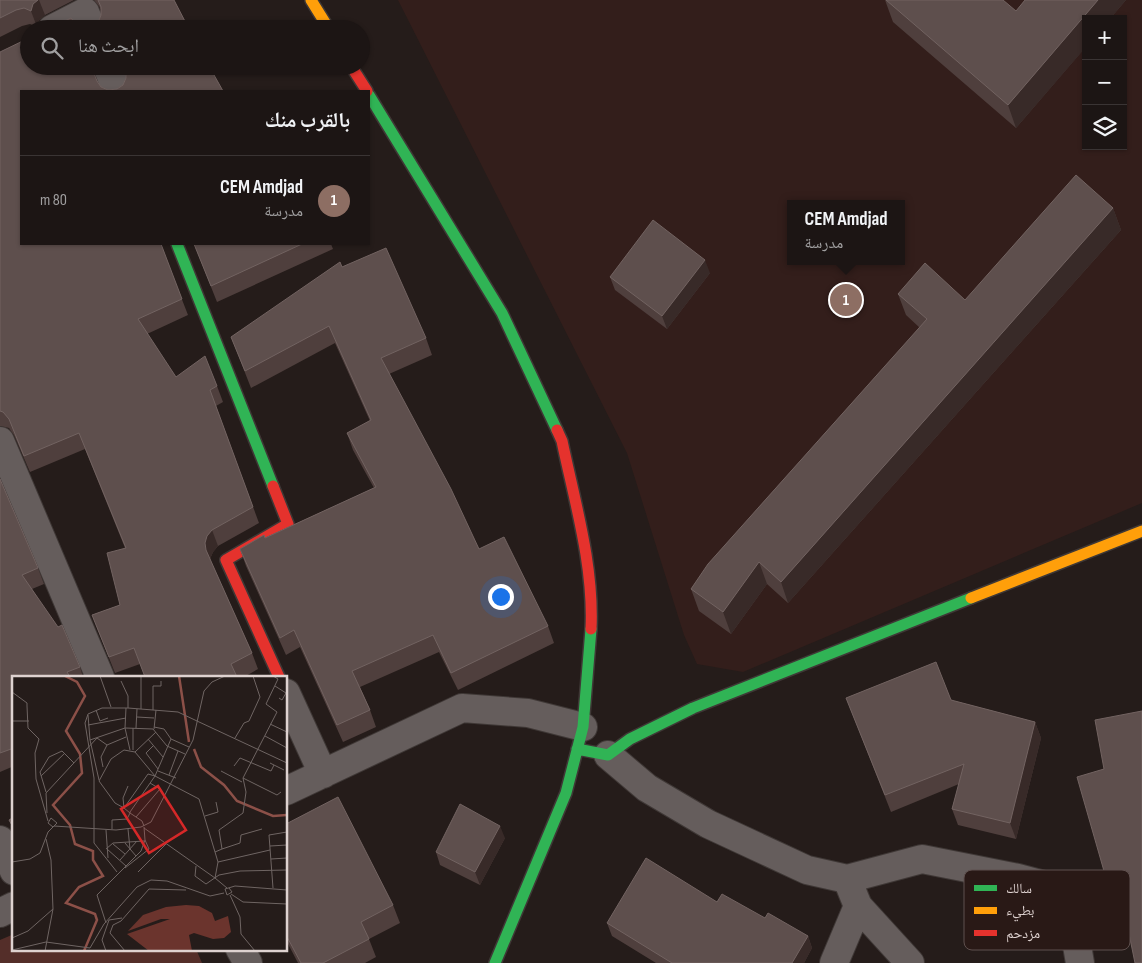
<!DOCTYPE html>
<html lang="ar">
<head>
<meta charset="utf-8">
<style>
  :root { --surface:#1c1514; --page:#292222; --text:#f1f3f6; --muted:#a09fa0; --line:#3a3434; --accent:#9d9290 }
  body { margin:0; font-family:"Sofia Sans Condensed","Noto Naskh Arabic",sans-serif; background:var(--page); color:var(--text); direction:rtl }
  .controls { position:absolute; right:15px; top:15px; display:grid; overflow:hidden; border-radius:0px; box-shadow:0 1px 4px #0004 }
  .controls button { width:45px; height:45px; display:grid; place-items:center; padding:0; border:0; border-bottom:1px solid var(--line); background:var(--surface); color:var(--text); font:25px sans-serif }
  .you { position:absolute; left:500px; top:596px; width:18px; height:18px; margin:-12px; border:4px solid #fff; border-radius:50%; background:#1a73e8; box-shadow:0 0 0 8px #1a73e833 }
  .badge { display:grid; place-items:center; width:32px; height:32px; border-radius:50%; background:var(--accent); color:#fff; font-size:16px; font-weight:700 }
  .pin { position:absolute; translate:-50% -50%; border:2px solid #fff; box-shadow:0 1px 5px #0006 }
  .popup { position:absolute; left:787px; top:200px; width:118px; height:65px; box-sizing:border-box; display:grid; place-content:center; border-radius:0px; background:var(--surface); filter:drop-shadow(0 1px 4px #0005); font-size:16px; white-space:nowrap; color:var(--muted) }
  .popup b { font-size:19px; color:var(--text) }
  .popup::after { content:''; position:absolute; left:50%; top:100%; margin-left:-10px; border:10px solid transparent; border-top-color:var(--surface) }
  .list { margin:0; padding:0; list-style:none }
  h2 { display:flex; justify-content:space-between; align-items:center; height:65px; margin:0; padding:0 20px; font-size:21px }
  h2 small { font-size:16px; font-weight:400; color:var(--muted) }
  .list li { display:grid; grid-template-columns:32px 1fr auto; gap:15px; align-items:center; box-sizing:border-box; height:90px; padding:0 20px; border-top:1px solid var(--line) }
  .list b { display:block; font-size:19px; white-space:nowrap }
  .list p { margin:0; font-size:16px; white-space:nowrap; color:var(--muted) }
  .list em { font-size:16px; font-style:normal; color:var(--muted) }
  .icon { flex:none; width:28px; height:28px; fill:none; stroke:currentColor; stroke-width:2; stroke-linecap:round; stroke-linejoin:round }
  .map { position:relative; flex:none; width:1142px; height:963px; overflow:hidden; direction:ltr }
  .search { position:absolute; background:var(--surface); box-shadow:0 1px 4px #0004; left:20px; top:20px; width:350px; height:55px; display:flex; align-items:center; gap:12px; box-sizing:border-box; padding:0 18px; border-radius:28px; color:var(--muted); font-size:19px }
  .panel { position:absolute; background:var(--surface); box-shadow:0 1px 4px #0004; left:20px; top:90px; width:350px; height:155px; border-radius:0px; direction:rtl }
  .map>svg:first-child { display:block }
  .built { fill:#331e1b; fill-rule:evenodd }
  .green { fill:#542e29 }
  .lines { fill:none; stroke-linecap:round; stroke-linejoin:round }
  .street-casing { stroke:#3f3836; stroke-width:30 }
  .fast-casing { stroke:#3f3836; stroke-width:14 }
  .slow-casing { stroke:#3f3836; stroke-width:14 }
  .jam-casing { stroke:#3f3836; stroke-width:14 }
  .street { stroke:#655d5c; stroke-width:28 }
  .fast { stroke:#30b455; stroke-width:11 }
  .slow { stroke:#ff9f0a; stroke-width:11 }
  .jam { stroke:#e5322d; stroke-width:11 }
  .wall { fill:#4f3f3d }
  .shaded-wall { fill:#382a28 }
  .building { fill:#5e4f4d; stroke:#726361 }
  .inset-river { fill:none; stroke:#8c5048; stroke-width:2.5 }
  .inset-road { fill:none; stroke:#6f6563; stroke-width:1 }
  .view { fill:#d62828; fill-opacity:0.15; stroke:#d62828; stroke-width:2.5 }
  .inset-edge { fill:none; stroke:#ded2d0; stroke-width:2.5 }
  .key { fill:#291916; stroke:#5f504e; stroke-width:1 }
  .key-label { font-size:14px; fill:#ded2d0 }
</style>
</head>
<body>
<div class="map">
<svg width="1142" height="963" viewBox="0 0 1142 963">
  <rect width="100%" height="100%" fill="#251c1a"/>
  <!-- built -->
  <path class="built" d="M398,0h744v503l-399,169 -46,-8 -13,-29 -57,-182zM1086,19h37v127h-37zM791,204h110v57h-110z"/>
  <!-- green -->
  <path class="green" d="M14,934v15h182l6,14h-202v-23z"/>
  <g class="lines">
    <defs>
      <path id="street" d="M52,29l33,-17 7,17
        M107,66l10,25
        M0,441l100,236
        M286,693l37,81
        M608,755l39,33 61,36 99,46 40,9 11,27 52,57
        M286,791l176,-83 66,5 55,14
        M0,840l14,31
        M847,879l75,-20 96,19 41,11 11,15 10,59
        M0,913l14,-7
        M240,949l8,14
        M834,963l24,-57"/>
      <path id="fast" d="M369,95l133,218 55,117
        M177,244l96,242
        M577,749l31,6 22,-16 63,-31 278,-110
        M495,963l71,-170 17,-66 8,-98"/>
      <path id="slow" d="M311,0l18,29
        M971,598l171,-67"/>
      <path id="jam" d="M351,66l16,25
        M557,430l5,11c13,62 32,125 29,188
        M273,486l15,38 -62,36 53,117"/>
    </defs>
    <!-- street casing -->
    <use href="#street" class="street-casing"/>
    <!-- fast casing -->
    <use href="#fast" class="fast-casing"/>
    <!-- slow casing -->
    <use href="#slow" class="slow-casing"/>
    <!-- jam casing -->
    <use href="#jam" class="jam-casing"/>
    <!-- street -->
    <use href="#street" class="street"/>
    <!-- fast -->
    <use href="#fast" class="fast"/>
    <!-- slow -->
    <use href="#slow" class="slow"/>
    <!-- jam -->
    <use href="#jam" class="jam"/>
  </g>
  <!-- wall -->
  <path class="wall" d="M0,0h74l-29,15 -6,5 -2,7 -7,-3 -8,2 -22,11z
    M94,0h80l15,29 -144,-1 32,-3 7,3 8,-1 6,-4 3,-8v-5l-2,-4z
    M885,0l131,11 9,-11h101l-110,128 -123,-106z
    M0,52l29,14h63v4l5,11 4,6 7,3 9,-1 6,-4 3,-7v-7l-2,-5h85l-188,178h141v4l26,67 -41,19 29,43 41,9 6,16 -7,4 43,117 -41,23 -5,6 -3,7 42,94 6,16 -14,8h-99l-5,-13 -25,9 -23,-58 28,-10 5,-57 -40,-99 -55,23 -16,-37 -5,-7 -8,-2h-1z
    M1113,208l8,22 -333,373 -21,-19 -36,50 -32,-23 -8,-22 229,-261 -14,-13 -8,-21 67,6z
    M194,244h137l2,5 -116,53z
    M342,267l84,71 6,17 -43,19 90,175 69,77 6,17 -96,47 -19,-38 -79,35 10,23 6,17 -33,15 -43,-95 -14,8 -40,-89 -6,-17 134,-61 -21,-38 -6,-17 23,-12 -35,-78 -84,45 -20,-51z
    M710,273l-43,56 -52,-39 -5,-13z
    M0,479l38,89 6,16 -12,5 48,78 3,10h-69v89l-14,6z
    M846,698l105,2 84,22 6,16 -25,101 -58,-14 -6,-16 7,-25 -68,28z
    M1104,769l16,122 -8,2 -6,-15z
    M286,824l107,81 7,18 -31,16 7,18 -11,6h-67l-12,-23z
    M505,838l-25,47 -40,-20 -4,-13z
    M717,902l48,16 43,18 4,12 -8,15h-148l-44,-27 -5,-13z"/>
  <!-- shaded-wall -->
  <path class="shaded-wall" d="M38,0h1l6,15 -6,5 -2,7 -6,-16 2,-7z
    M1098,0h28l-16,19h-24v28l-70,81 -8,-23z
    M1113,208l8,22 -333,373 -7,-21z
    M705,260l5,13 -43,56 -5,-13z
    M212,530l6,16 -5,6 -3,7 -4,-9 -1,-7 2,-7z
    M759,562l8,22 -36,50 -8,-22z
    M1035,722l6,16 -25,101 -6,-16z
    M500,826l5,12 -25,47 -5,-13z
    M808,936l4,12 -8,15h-12z"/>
  <!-- building -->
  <path class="building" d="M0,0h38l-5,4 -2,7 -7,-3 -8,2 -16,8z
    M98,0h76l15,29h-152l1,-3 7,2 8,-1 18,-9 6,7 7,3 8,-1 6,-4 3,-8v-8z
    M886,0h117l13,11 9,-11h73l-90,105z
    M29,38v28h62l6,15 4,6 7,3 9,-1 6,-4 3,-7v-8l-2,-4h85l14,25h-202v153h140l21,55 -44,20 38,58 29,-21 12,30 -7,4 43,117 -41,23 -5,6 -2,7 1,7 46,103 -21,11 6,13h-92l-11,-29 -25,9 -17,-42 28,-10 -13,-52 19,-5 -47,-115 -55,23 -15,-37 -6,-7 -3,-1v-359z
    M1076,175l37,33 -332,374 -22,-20 -36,50 -32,-23 17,-25 219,-245 -29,-25 27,-31 40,37z
    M653,220l52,40 -43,56 -52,-39z
    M194,244h108l-91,42z
    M386,248l40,90 -45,20 70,131 28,60 25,-12 44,89 -97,47 -18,-38 -81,36 18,39 -33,15 -43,-95 -14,8 -40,-89 24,-14 1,3 111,-51 -29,-54 24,-13 -42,-94 -84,45 -14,-34 109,-75 2,5z
    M0,479l38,89 -16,7 36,52 4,-2 18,42 -13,5 3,5h-56v71l-14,5z
    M936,662l15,38 84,22 -25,101 -58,-14 12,-45 -79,31 -39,-97z
    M1142,711v252h-7l-18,-88 -11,3 -29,-101 27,-8 -9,-49z
    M338,797l55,108 -32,17 8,17 -46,24h-22l-15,-28v-111z
    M460,804l40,22 -25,46 -39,-20z
    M14,817v12l-5,-9z
    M646,858l71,44 5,-8 43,24 3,-5 40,23 -16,27h-120l-65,-40z"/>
  <!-- overview -->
  <g transform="translate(12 676)">
    <rect width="275" height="275" fill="#251c1a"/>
    <path d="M174,229l13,1 13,7 3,8 13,-5 3,16 -7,6 -11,1 -19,-6 -5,2 3,16h-43l-22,-17 43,-15h-9l-33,12 15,-16 23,-8z" fill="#6b342d"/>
    <path class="inset-river" d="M53,0l12,6 8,14 -19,35 14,23 2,19 -29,32 17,20 5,19 18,7v9l10,16 -24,11 -13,16 29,11 2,6 -13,31M167,0l10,66M182,73l7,18 23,18 13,16 36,15 14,-1"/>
    <path class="inset-road" d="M88,0l11,31M129,0v33M109,5l7,15v12M263,10l11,7 -4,7 -3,-2M0,16l15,11v3M15,30l1,22 11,11 -4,14 1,26 12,42M114,32l-1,20 5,22M84,34l4,11 8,-3M141,34v-24h8v-5M76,39l2,25 35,-12 28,1 14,17 18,8M125,41l17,1M0,45h17M185,45l90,42M258,48l17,8M76,49l38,-7M142,51l10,2 7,10 18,8M121,52v22M124,52l1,-19M142,53l2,-19M253,60l22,12M223,62l9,-15 5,-2 11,-24 -7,-21M136,63l15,18M78,64l9,40M141,70l-7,7 12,16M123,76l21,-20M258,87l14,7M222,90l6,-8 31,13 3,-6M91,91l-2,-10 6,-12 19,-8M146,95l18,7M209,95l21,11M157,99l9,-24M29,100l24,-23M143,100l16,-37M231,102l34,17 4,-3M34,116l-6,-20 9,-15 13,-6 12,12M112,132l24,-34 7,2 44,23 16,53 7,-3 -3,-19 24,-17 3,-21 -3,-14 34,-66 -11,-8 12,-25 -5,-3M112,132l-1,-10 5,-12M35,137l-1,-20 51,-55 10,7M193,140l13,-4 -2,-10M124,141l24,-28 -10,-6M42,150l62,4 25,-3 10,-5 42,-82 11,-49 8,-9 13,-6M132,152l71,50 3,-16 -3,-10M100,153v-9l15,-1 3,-6v-1l25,-36 -20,-24 -11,-2 -13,9 -12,22 16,22 9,5 6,5 12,8 2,5M116,153l2,20M94,154l2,28M113,167l11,13M101,168l12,10M258,170l17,-1M94,173l7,-6 31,-2M95,173l19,17M210,173l18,-6 1,-8 21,-6M259,183l16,-1M108,184l17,-19M0,186l18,-3 10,-6 8,-21 9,-9 -6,-5 -3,5 5,4M206,186l52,-12M184,190l-1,10 11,8 13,-9 21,-4 47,-1M113,192l24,-19 -4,-9M105,196l-23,-29v-65l-9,-55 3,-9 14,-6h26l50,4 19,9M126,196l28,-28M203,202l12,10M217,212l3,4 -5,3 -2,-6 10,-3 52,4M261,212l-4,-53 18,-3M219,218l12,8 44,2M218,219l10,22 1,17 14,17M94,247l-9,-28 44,-44 4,-11 -1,-13M0,262l16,-7 25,-22M0,274l34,-8 44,6 14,-24 33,-37 14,-7 16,1 43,15 14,-3M33,275l8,-42 -2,-49 -5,-21M94,275l-4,-11 7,-20 13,-2M113,275l-15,-18 3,-8 8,-4 28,-32 37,1"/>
    <path class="view" d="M146,110l28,44 -37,23 -28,-44z"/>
    <rect width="275" height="275" class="inset-edge"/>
  </g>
  <!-- legend -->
  <rect x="964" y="870" width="166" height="80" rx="8" class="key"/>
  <rect x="974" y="885" width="23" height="6" fill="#30b455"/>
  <rect x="974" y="907" width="23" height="7" fill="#ff9f0a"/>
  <rect x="974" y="930" width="23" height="6" fill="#e5322d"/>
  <g class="key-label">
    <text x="1006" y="893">سالك</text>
    <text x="1006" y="915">بطيء</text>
    <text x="1006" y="938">مزدحم</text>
  </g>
</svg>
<div class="controls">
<button>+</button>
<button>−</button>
<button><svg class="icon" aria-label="layers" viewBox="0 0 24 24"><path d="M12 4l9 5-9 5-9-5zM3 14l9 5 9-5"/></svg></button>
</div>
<div class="you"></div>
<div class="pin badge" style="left:846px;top:300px;background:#8d6e63">1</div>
<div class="popup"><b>CEM Amdjad</b>مدرسة</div>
<div class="search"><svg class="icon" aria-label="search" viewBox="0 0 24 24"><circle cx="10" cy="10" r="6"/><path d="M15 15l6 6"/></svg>ابحث هنا</div>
<section class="panel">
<h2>بالقرب منك<small></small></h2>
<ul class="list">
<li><span class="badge" style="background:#8d6e63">1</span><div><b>CEM Amdjad</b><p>مدرسة</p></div><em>80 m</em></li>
</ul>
</section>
</div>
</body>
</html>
